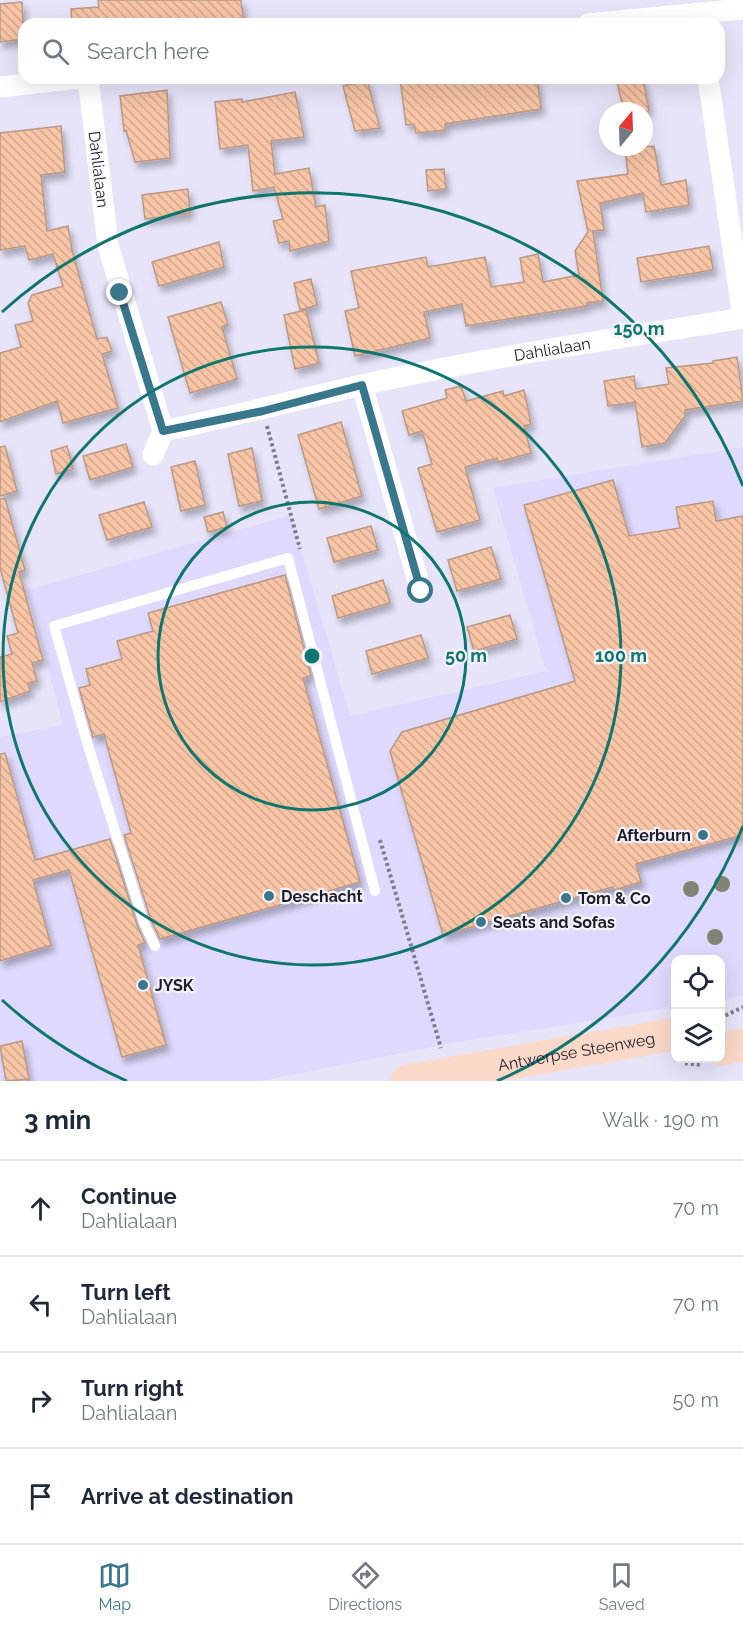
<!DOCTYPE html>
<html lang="en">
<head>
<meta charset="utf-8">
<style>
  :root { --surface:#fff; --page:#f2f2f3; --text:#1f2937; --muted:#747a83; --line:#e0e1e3; --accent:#39778d }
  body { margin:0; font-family:Raleway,sans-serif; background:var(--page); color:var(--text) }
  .controls { position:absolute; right:18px; bottom:18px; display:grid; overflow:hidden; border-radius:12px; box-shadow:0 6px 24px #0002 }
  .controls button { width:54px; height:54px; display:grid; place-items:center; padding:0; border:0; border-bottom:2px solid var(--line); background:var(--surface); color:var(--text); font:30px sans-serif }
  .compass { position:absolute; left:599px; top:102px; width:54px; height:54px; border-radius:50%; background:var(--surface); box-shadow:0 6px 24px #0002; rotate:19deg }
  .stop { position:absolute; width:18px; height:18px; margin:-14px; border:4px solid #39778d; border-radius:50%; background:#fff }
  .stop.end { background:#39778d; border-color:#fff; box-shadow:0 2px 6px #0008 }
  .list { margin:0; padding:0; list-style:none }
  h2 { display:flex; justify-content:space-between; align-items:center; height:78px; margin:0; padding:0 24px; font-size:26px }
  h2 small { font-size:20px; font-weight:400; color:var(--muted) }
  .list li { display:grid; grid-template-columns:39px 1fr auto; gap:18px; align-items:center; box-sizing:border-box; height:96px; padding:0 24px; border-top:2px solid var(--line) }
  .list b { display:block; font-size:22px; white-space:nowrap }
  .list p { margin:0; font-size:20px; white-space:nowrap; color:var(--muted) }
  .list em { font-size:20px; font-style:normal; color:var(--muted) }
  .icon { flex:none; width:33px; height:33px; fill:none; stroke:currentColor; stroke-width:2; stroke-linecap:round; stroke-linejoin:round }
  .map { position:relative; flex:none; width:743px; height:1081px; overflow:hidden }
  .search { position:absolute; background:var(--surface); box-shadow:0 6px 24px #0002; left:18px; right:18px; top:18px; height:66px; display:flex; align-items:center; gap:15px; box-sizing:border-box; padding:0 21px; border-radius:18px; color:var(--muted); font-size:22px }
  .sheet { height:462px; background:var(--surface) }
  nav { display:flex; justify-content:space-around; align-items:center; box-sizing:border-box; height:84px; border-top:2px solid var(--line); background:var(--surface); font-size:16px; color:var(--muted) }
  nav a { display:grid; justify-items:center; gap:3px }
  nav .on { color:var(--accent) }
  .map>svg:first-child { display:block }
  .built { fill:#dfdafd }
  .building { fill:url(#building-back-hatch); stroke:#ba9985; stroke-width:1.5; filter:url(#shadow) }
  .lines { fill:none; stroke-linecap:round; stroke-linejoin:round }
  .path { stroke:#7e7b8d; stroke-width:4; stroke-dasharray:3 3; stroke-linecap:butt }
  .service { stroke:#fff; stroke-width:10 }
  .minor { stroke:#fff; stroke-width:21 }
  .primary { stroke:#fbd9c9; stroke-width:33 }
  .tree { fill:#838274 }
  .route { stroke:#39778d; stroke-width:8 }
  .ring { fill:none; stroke:#0f766e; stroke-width:3 }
  .poi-dot { fill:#39778d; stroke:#f4f3fa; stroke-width:2 }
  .labels { text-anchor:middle; stroke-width:4.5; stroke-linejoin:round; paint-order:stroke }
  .street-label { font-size:16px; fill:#1f1d2a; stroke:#f4f3fa }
  .poi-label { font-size:16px; font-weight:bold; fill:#1f1d2a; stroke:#f4f3fa; text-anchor:start }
  .centre { fill:#0f766e; stroke:#f4f3fa; stroke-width:3 }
  .ring-label { font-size:18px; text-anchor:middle; font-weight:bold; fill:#0f766e; stroke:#f4f3fa; stroke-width:4.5; stroke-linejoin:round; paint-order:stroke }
</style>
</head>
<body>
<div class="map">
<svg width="743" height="1081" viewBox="0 0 743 1081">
  <defs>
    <pattern id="building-back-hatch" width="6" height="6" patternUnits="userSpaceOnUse" patternTransform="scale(1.5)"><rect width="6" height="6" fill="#f7c4a5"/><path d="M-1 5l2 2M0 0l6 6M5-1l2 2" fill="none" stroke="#d3a88e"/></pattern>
    <filter id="shadow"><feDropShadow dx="3.5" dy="6" stdDeviation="3" flood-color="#0004"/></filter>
  </defs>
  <rect width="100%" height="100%" fill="#e7e4fa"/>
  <!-- built -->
  <path class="built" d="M743,447v549l-22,4 -1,-40h-44l-1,47 -222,36 -192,38h-261v-344l63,-12 -36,-135 264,-75 59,201 196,-45 -53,-183z"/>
  <!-- building -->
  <path class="building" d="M98,0h143l3,24h-172l-1,-15 28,-2z
    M22,2l2,37 -24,3v-38z
    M400,78h137l4,31 -96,15v6l-29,3 -2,-9 -8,1z
    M616,78h27l6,33h-25z
    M367,80l13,48 -25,3 -12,-45z
    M167,90l3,68 -35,4 -9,-32 -2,1 -4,-35z
    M295,92l9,45 -33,4 4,33 34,-6 7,39 9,-2 4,36 -39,10 -1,-10 -10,2 -6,-22 10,-2 -9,-32 -21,4 -5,-46 -28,4 -5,-47 27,-3v3z
    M61,126l4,46 -24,3 6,56 21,-5 4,24 25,89 10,-2 5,14 -10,3 16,54 -55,15 -6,-22 -57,21v-69l21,-6 -6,-22 18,-4 -5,-18 4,-8 31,-9 -10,-32 -24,6 -4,-14 -25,4v-117z
    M654,146l7,39 25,-5 3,25 -43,7 -3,-19 -43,10 4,27 -11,1 10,70 -16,2v3l-121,20 -4,-22 -38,8 6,26 -75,18 -10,-45 14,-3 -8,-37 75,-14 2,10 57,-10 6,30 33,-5 -4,-24 18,-4 5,28 36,-7 -4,-24 13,-19 -11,-51 51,-7 -3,-25z
    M444,169l2,20 -18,2 -2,-21z
    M188,189l2,24 -45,6 -3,-24z
    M219,242l5,25 -65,19 -7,-24z
    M709,246l4,24 -72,12 -4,-24z
    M311,279l6,26 -17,5 -6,-27z
    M221,302l7,23 -6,2 15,52 -47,14 -22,-76z
    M306,310l13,53 -24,6 -11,-54z
    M737,357l6,44 -58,9v6l-20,27 -23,4 -7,-45 -27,4 -4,-25 30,-5 2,13 33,-5 -3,-16 47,-5v-2z
    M461,386l5,15 37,-10 1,5 20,-6 7,34 -7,2 7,27 -33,9 -1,-4 -32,9 15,53 -43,12 -19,-64 14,-4 -10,-33 -13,4 -7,-24 45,-13 -2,-8z
    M341,422l21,74 -43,13 -21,-74z
    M126,444l7,23 -43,13 -7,-24z
    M5,446l12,45 -17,5v-49z
    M67,446l6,23 -17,5 -5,-23z
    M252,448l10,53 -23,5 -11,-52z
    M195,461l10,44 -24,6 -10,-44z
    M613,480l16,56 51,-8 -4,-21 37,-6 3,20 27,-5v319l-107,29 5,18 -27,8 -1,-3 -170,48 -53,-184 12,-19 173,-51 -51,-176z
    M5,498l20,72 -6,2 24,88 -11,3 5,18 -9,2 2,8 -30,11v-45l12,-3 -5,-18 11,-3 -18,-65v-69z
    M144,502l8,25 -45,13 -8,-25z
    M223,512l4,15 -19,5 -4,-15z
    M371,526l7,24 -44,12 -7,-24z
    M491,547l10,32 -44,12 -9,-31z
    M285,575l26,101 -8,2 57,204 -200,57 -9,-19 -27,-85 7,-2 -27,-99 -11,3 -14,-49 11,-3 -4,-16 36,-10 -5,-18 36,-10 -5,-18z
    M383,580l7,23 -52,15 -6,-22z
    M510,615l7,24 -43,12 -7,-24z
    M421,635l7,23 -56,16 -6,-23z
    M5,753l30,107 75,-21 27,86 8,18 -7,2 28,100 -44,12 -53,-187 -36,10 18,65 -51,16v-207z
    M22,1041l7,38 -23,2 -6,-35z"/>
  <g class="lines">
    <!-- path -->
    <path class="path" d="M267,426l33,123
      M380,840l61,208
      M720,1018l23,-11
      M682,1059l1,4 18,2"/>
    <!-- service -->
    <path class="service" d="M155,946l-11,-23 -58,-184 -32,-113 234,-68 87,333"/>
    <!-- minor -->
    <g class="minor">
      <path d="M588,24l155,-15"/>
      <path id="s1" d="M88,78l20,167 55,186c67,-14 133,-31 199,-46 126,-28 254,-46 381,-67"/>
      <path d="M708,78l35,239"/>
      <path d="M0,87l79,-9"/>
      <path d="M362,385l59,206"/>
      <path d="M153,455l10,-24"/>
    </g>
    <!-- primary -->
    <g class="primary">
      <path d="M720,1049l23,-4"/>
      <path id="s2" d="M407,1081l269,-47"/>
    </g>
  </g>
  <!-- trees -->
  <g class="tree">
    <circle cx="722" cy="884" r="8"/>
    <circle cx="691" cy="889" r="8"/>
    <circle cx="715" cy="937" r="8"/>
  </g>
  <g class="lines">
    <!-- route -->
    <path class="route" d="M120,293l43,138 100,-20 99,-26 59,206"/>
  </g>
  <!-- distance rings -->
  <g class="ring">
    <circle cx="312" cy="656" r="154"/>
    <circle cx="312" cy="656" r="309"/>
    <path d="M743 826A463 463 0 0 1 497 1081M127 1081A463 463 0 0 1 2 1000M2 312A463 463 0 0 1 743 486"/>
  </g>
  <!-- markers -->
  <g class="poi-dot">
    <circle cx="703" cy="835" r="6"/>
    <circle cx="269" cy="896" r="6"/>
    <circle cx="566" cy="898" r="6"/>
    <circle cx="481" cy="922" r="6"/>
    <circle cx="143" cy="985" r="6"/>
  </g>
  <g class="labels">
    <!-- street labels -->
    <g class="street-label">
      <text dy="6" stroke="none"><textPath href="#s1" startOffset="92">Dahlialaan</textPath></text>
      <text dy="6" stroke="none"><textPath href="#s1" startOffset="760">Dahlialaan</textPath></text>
      <text dy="6" stroke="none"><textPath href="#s2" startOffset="172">Antwerpse Steenweg</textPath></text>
    </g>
    <!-- poi labels -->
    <g class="poi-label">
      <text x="691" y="841" text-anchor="end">Afterburn</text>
      <text x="281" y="902">Deschacht</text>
      <text x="578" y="904">Tom &amp; Co</text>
      <text x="493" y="928">Seats and Sofas</text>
      <text x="155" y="991">JYSK</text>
    </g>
  </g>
  <circle cx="312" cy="656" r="9" class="centre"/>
  <g class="ring-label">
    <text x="639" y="335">150 m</text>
    <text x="466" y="662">50 m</text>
    <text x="621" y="662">100 m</text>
  </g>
</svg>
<div class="controls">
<button><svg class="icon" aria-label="locate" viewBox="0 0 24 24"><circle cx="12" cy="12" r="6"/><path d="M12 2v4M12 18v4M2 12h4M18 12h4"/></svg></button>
<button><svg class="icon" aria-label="layers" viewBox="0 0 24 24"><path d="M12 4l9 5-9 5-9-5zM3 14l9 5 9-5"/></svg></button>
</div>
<svg class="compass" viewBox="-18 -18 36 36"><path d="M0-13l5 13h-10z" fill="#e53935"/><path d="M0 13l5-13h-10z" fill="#747a83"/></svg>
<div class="stop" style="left:421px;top:591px"></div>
<div class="stop end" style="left:120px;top:293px"></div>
<div class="search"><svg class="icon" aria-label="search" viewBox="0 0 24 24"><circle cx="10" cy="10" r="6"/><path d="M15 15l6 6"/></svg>Search here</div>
</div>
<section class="sheet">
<h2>3 min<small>Walk · 190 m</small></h2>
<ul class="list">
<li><svg class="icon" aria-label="ahead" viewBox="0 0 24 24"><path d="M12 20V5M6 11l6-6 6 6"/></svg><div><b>Continue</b><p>Dahlialaan</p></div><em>70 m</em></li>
<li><svg class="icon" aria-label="left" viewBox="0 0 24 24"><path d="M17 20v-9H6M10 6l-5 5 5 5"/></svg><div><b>Turn left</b><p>Dahlialaan</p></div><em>70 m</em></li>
<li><svg class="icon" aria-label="right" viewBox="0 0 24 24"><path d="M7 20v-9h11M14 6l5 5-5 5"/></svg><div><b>Turn right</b><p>Dahlialaan</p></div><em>50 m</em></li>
<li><svg class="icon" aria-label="arrive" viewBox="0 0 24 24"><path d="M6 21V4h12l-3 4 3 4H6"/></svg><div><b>Arrive at destination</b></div></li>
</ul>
</section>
<nav>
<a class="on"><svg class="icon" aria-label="map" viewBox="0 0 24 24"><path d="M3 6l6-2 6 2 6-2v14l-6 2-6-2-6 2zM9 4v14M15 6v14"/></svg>Map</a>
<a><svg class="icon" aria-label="directions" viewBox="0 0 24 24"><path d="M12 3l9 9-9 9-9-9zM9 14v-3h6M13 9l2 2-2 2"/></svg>Directions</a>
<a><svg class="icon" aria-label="saved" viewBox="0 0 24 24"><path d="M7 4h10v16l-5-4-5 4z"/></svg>Saved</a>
</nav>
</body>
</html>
